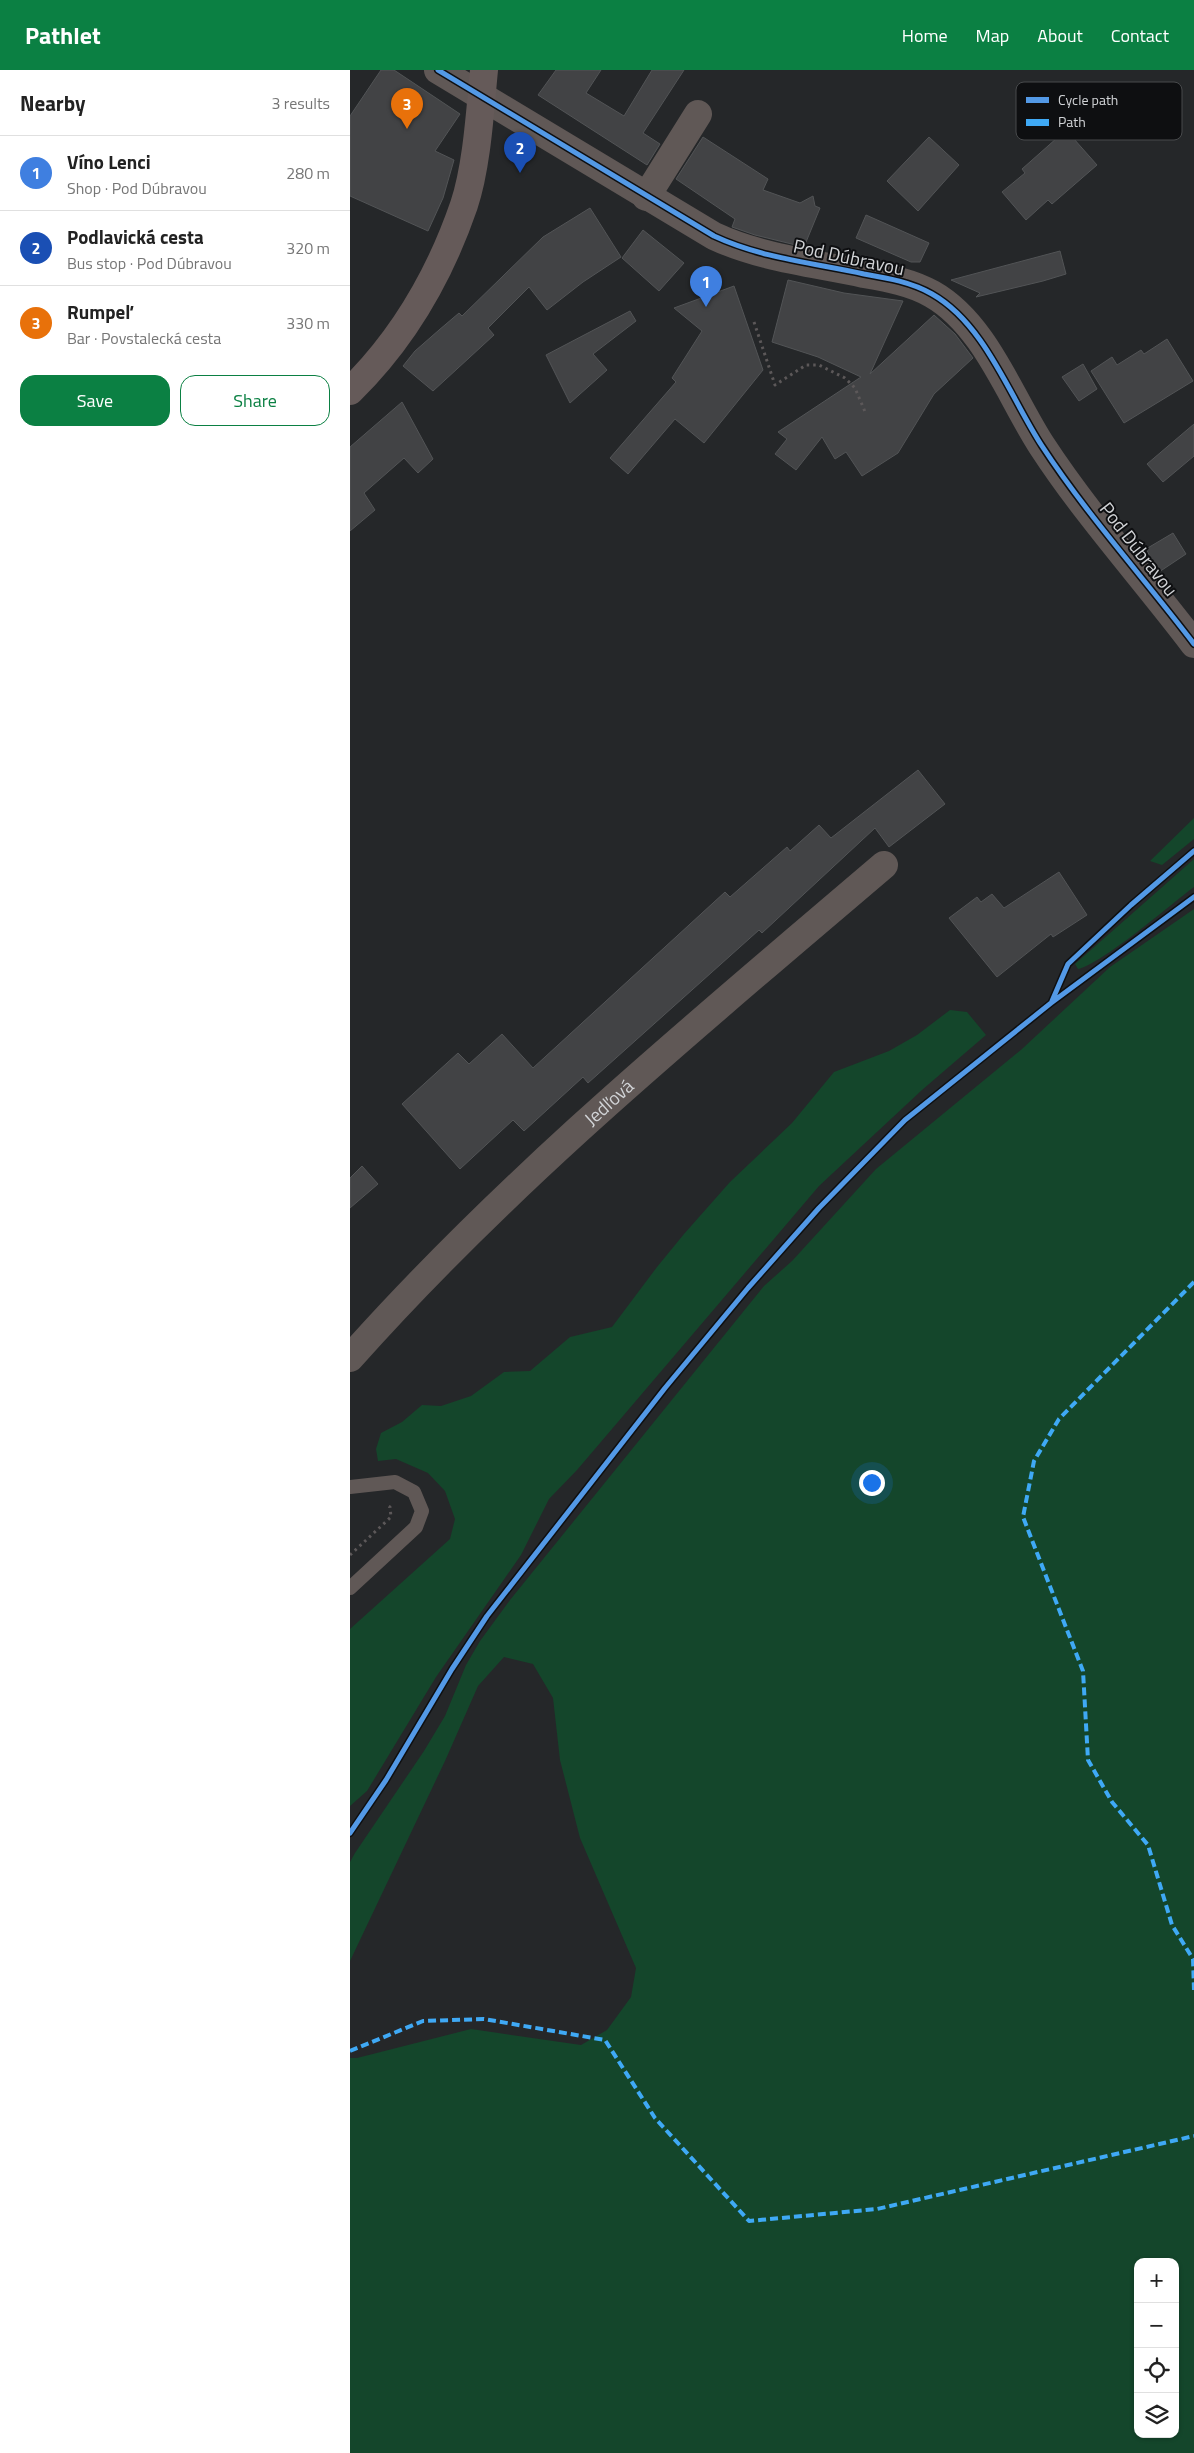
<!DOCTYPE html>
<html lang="en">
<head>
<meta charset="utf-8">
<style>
  :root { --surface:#fff; --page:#f6f6f6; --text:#222; --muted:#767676; --line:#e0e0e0; --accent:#0b8043 }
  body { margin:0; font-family:"Titillium Web",sans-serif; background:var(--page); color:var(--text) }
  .controls { position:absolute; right:15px; bottom:15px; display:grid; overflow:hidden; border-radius:10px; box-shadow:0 1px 4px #0004 }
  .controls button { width:45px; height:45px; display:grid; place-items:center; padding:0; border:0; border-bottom:1px solid var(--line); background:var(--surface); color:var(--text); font:25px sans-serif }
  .you { position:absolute; left:521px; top:1412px; width:18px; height:18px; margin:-12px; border:4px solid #fff; border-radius:50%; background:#1a73e8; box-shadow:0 0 0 8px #1a73e833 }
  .badge { display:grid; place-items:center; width:32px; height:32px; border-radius:50%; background:var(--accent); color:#fff; font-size:16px; font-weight:700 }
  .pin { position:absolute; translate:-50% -41px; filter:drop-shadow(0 1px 2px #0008) }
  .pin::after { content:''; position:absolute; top:26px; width:18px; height:15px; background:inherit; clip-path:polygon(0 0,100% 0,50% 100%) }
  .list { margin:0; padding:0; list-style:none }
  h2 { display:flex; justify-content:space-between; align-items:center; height:65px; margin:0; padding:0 20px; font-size:21px }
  h2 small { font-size:16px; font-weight:400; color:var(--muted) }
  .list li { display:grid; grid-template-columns:32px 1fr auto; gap:15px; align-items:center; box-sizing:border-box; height:75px; padding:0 20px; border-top:1px solid var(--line) }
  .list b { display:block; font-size:19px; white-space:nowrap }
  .list p { margin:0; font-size:16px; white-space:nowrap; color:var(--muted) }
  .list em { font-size:16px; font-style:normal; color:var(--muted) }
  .actions { display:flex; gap:10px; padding:15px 20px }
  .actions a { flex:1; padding:11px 0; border:1px solid var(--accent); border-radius:15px; text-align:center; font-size:18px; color:var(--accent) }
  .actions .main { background:var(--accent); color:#fff }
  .icon { flex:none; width:28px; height:28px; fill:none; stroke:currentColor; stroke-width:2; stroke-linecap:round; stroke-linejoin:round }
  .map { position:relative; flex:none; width:844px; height:2383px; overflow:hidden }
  header { display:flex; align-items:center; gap:30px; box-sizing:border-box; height:70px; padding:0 25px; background:var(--accent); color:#fff }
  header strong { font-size:24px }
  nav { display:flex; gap:28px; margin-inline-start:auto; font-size:18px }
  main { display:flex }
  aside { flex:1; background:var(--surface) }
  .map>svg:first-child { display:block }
  .green { fill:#14462b; fill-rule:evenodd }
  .building { fill:#424345; stroke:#525456 }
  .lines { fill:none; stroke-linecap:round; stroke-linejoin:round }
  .path { stroke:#5c5859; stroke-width:3; stroke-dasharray:2.5 4; stroke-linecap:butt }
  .service { stroke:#605856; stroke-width:14 }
  .minor { stroke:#605856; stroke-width:28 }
  .secondary { stroke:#655a59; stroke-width:28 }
  .quiet { stroke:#3fa9f5; stroke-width:4; stroke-dasharray:8 4; stroke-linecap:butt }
  .cycleway-casing { stroke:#0e0f11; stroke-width:8 }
  .cycleway { stroke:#5399e6; stroke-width:5 }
  .labels { text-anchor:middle; stroke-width:4; stroke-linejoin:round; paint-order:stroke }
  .street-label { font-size:19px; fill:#d1d3d6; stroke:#0e0f11 }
  .key { fill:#0e0f11; stroke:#484a4c; stroke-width:1 }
  .key-label { font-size:14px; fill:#d1d3d6 }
</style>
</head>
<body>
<header>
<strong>Pathlet</strong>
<nav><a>Home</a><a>Map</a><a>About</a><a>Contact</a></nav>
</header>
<main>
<aside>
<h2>Nearby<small>3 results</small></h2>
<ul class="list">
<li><span class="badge" style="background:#3f7fe0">1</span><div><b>Víno Lenci</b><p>Shop · Pod Dúbravou</p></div><em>280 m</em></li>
<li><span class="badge" style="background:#1a4fb4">2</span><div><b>Podlavická cesta</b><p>Bus stop · Pod Dúbravou</p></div><em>320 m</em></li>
<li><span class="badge" style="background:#e8710a">3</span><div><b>Rumpeľ</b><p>Bar · Povstalecká cesta</p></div><em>330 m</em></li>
</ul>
<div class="actions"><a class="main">Save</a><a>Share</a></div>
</aside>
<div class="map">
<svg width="844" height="2383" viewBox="0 0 844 2383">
  <rect width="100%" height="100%" fill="#252729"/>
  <!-- green -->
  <path class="green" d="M844,748v21l-32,26 -12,-4z
    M844,789v28c-24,18 -92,77 -116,82l-3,-5z
    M844,839v1544h-844v-395h7l114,-29 110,16 26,-15 24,-33 5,-29 -56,-130 -20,-78 -7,-62 -20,-34 -29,-7 -26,29 -33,75 -95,200v-99l5,-9 69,-102 21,-35 21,-51 14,-24 30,-41 254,-314 28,-25 84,-92 146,-120 88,-82zM788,2192h37v172h-37z
    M600,940l17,2 19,23 -64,55 -103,96 -242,284 -28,29 -28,56 -85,122 -69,114 -17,15v-177l100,-90 5,-20 -10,-28 -17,-18 -32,-14 -18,2 -2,-12 5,-16 21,-11 20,-17 19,1 30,-10 33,-24 26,-1 40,-34 42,-10 45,-60 27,-33 46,-52 62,-59 42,-51 55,-21 28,-16z"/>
  <!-- building -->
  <path class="building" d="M31,0h13l66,44 -25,37 19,9 -11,38 -15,33 -78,-35v-80z
    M206,0h45l-15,23 38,23 28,-46h32l-41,63 17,11 -13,21 -109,-70z
    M716,60l31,35 -45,39 -4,-4 -22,20 -24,-28 23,-19 -3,-4z
    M353,67l65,42 -5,11 37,13 13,-7 2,10 5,2 -16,39 -49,-12 -23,-8 3,-8 -59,-40z
    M579,67l30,28 -41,46 -31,-30z
    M240,138l31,49 -38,25 -36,28 -18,-23 -41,41 6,7 -61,56 -30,-25 12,-15 24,-21 20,-17 3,3 81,-79z
    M516,145l63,28 -9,19h-9l-55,-24z
    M293,160l41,33 -25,28 -37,-33z
    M710,181l6,23 -23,7 -67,16 4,-4 -29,-13z
    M438,210l56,13 59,8 -33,73 64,-59 21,19 18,24 -39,36 -36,59 -36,23 -16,-24 -11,7 -13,-22 -26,33 -21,-16 12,-15 -9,-7 83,-55 -43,-20 -46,-15z
    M384,216l29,84 -59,73 -29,-24 -47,55 -18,-16 66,-76 -4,-4 30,-47 -28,-23z
    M280,241l6,10 -43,33 14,16 -37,33 -24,-48z
    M817,269l26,42 -69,42 -33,-52 21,-14 5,8 24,-15 3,4z
    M733,294l14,25 -18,12 -17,-24z
    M52,332l31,57 -15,14 -14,-15 -40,35 11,17 -25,21v-84z
    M844,354v32l-31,26 -16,-18z
    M823,463l13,21 -27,18 -13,-23z
    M568,700l27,34 -56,43 -14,-19 -113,105 -3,-3 -171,153 -5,-6 -59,54 -11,-11 -53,49 -58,-65 56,-51 11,11 33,-30 31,34 192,-176 5,5 57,-50 3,4 29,-26 12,13z
    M709,802l28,43 -34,22 -2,-3 -54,43 -48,-59 28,-21 4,5 11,-8 12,14z
    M12,1096l16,18 -28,24v-30z"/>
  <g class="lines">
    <!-- path -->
    <path class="path" d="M404,252l21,63 31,-20h13l26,13 10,10 11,26
      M0,1485l41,-38 -1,-10 -3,-2"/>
    <!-- service -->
    <path class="service" d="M0,1417l45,-5 19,10 8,19 -6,16 -66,61"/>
    <!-- minor -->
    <g class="minor">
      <path d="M88,0l276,166c47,22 99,27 150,38 23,4 47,8 68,20 53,30 78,103 110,152 45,69 102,132 152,198"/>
      <path d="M296,127l52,-83"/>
      <path id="s1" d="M0,1288c161,-181 350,-336 534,-493"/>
    </g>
    <!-- secondary -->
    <path class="secondary" d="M0,321c53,-52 90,-116 114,-186 13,-39 16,-94 20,-135"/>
    <!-- quiet -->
    <path class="quiet" d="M844,1212l-135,137 -25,42 -11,56 60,154 5,89 24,42 36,43 24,80 21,34 1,31
      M0,1981l73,-30 61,-2 121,21 50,78 94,103 128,-12 317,-73"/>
    <defs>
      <path id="cycleway" d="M88,0l276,166c47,22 99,27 150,38 23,4 47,8 68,20 53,30 78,103 110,152 45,69 102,132 152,198
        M702,931l16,-37 63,-59 63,-54
        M0,1763l36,-53 66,-111 35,-53 178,-228 83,-100 71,-80 86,-88 146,-117 143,-106"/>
    </defs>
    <!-- cycleway casing -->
    <use href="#cycleway" class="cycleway-casing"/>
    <!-- cycleway -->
    <use href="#cycleway" class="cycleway"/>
  </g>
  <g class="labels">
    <!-- street labels -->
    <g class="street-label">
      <text transform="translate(499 187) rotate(12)" y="7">Pod Dúbravou</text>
      <text transform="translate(789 479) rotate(52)" y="7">Pod Dúbravou</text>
      <text dy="7" stroke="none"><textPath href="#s1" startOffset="364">Jedľová</textPath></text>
    </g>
  </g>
  <!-- legend -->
  <rect x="666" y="12" width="166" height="58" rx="8" class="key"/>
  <rect x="676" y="27" width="23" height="6" fill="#5399e6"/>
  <rect x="676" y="49" width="23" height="7" fill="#3fa9f5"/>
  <g class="key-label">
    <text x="708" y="35">Cycle path</text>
    <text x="708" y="57">Path</text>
  </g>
</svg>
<div class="controls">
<button>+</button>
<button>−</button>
<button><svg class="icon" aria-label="locate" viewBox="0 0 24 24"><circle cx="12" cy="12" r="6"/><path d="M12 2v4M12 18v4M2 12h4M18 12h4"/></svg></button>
<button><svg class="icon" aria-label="layers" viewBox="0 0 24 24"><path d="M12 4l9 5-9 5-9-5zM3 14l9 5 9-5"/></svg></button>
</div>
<div class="you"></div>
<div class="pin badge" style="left:356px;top:237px;background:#3f7fe0">1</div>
<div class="pin badge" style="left:170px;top:103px;background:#1a4fb4">2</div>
<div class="pin badge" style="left:57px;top:59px;background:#e8710a">3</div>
</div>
</main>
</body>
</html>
